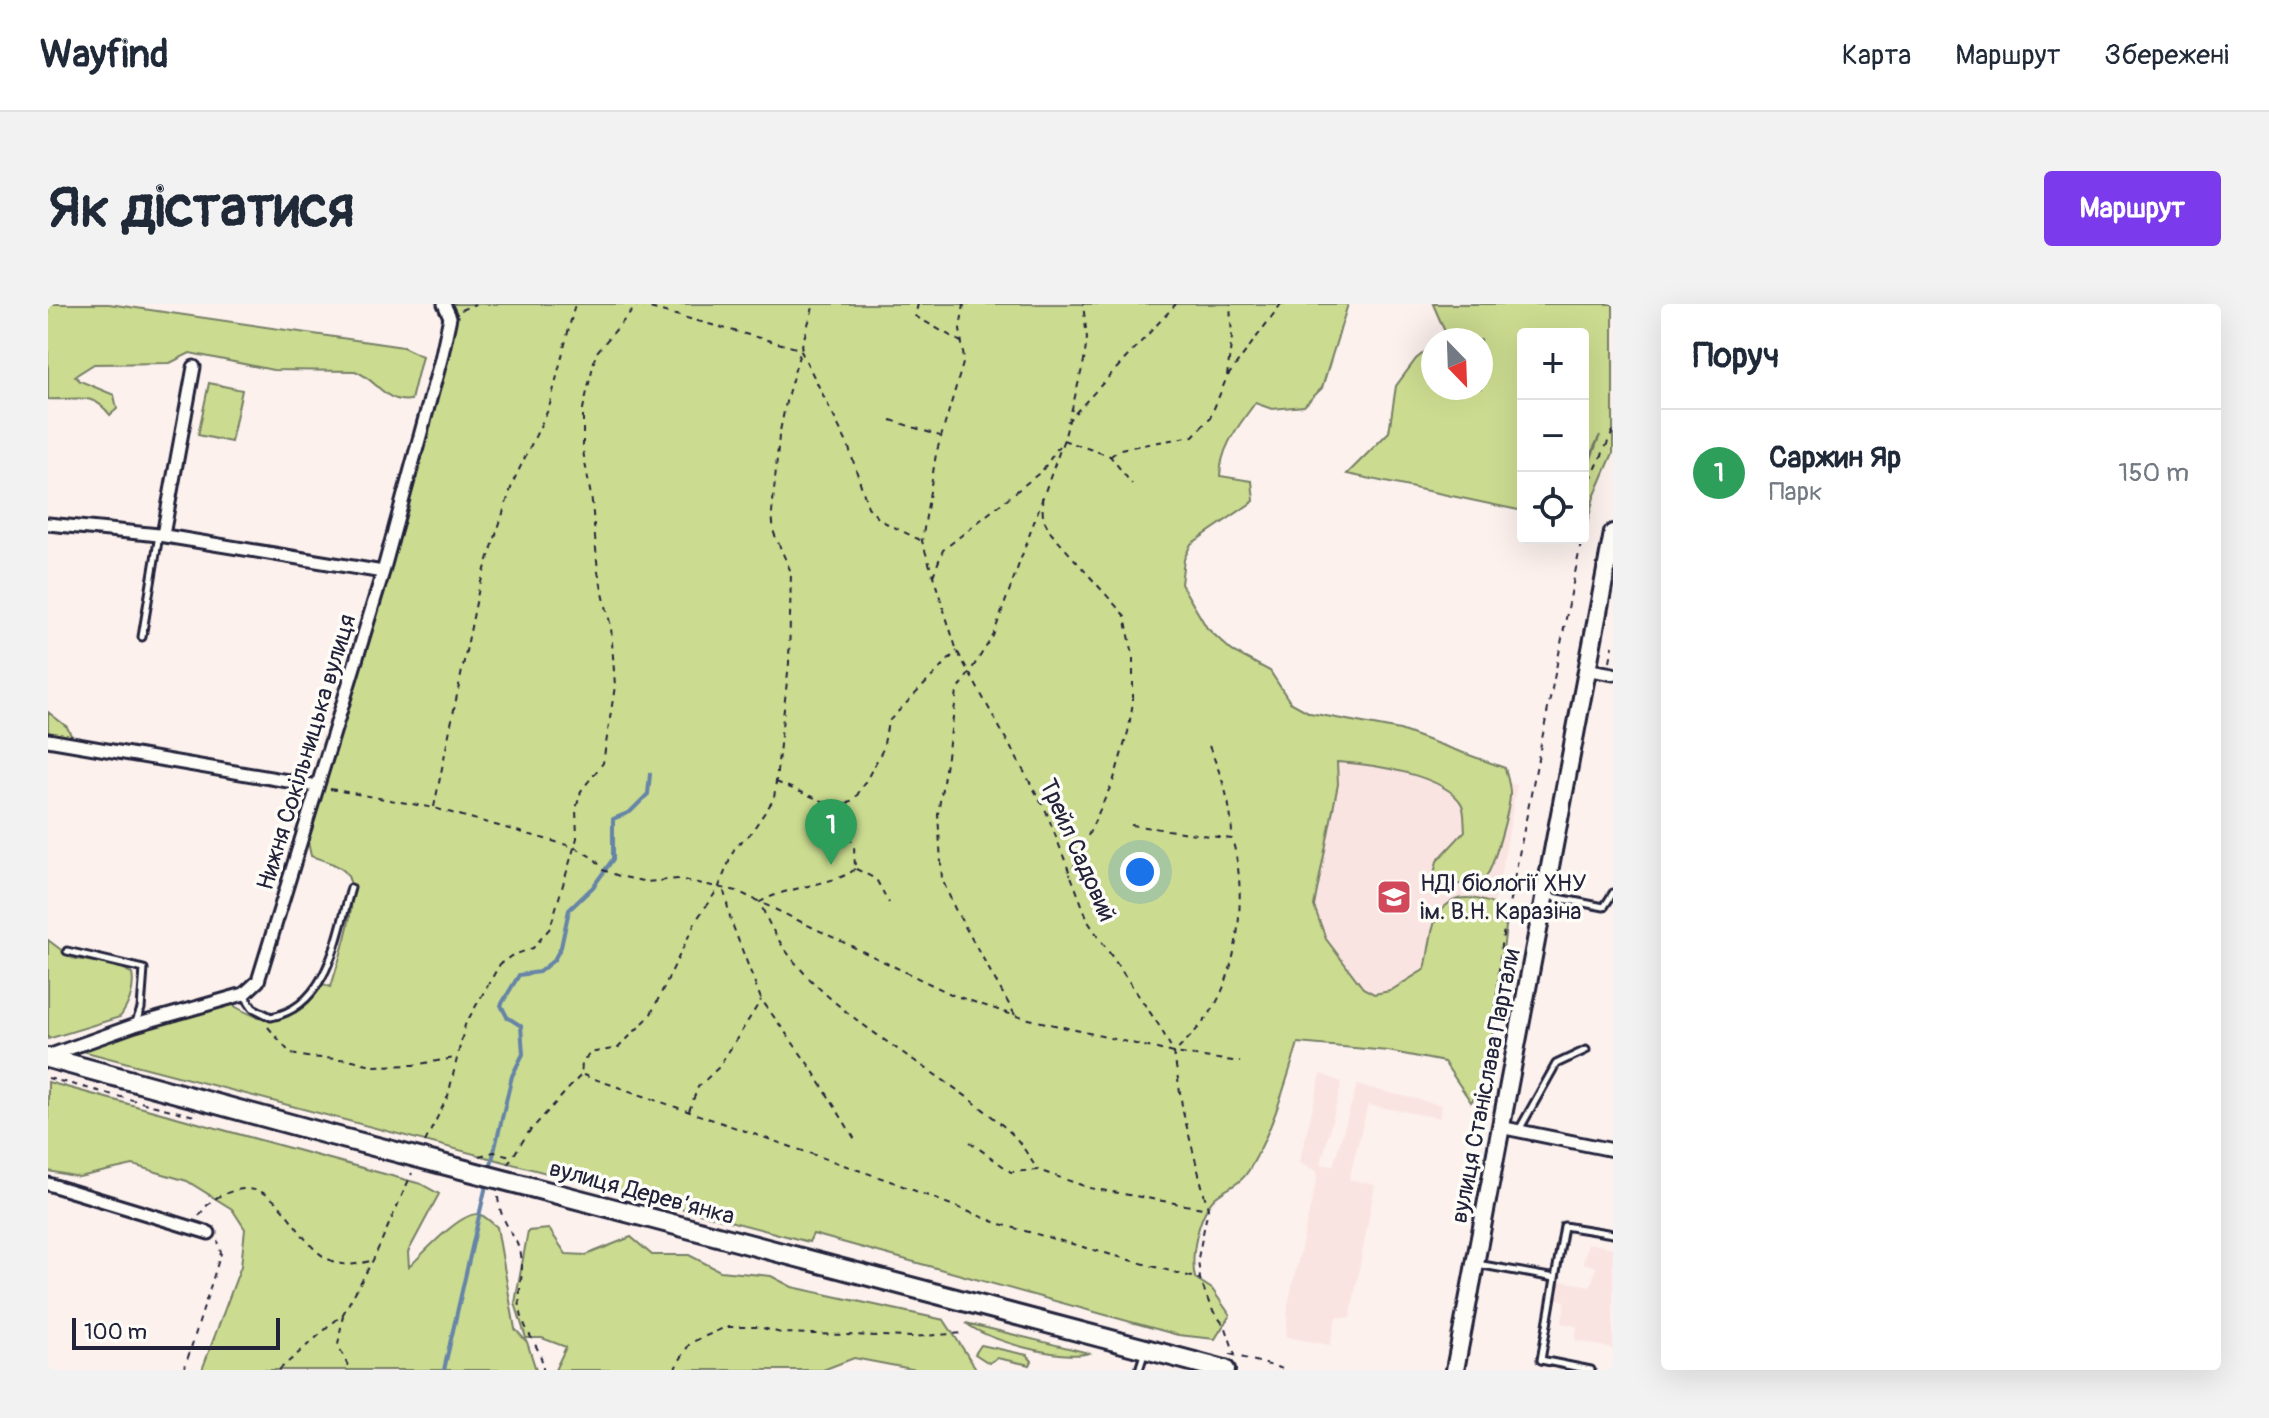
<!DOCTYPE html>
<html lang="uk">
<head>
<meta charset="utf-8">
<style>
  :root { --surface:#fff; --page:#f2f2f3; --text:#1f2937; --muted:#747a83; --line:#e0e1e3; --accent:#7c3aed }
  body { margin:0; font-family:Pangolin,sans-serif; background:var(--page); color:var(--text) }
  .controls { position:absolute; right:24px; top:24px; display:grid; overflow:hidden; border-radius:8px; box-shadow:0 8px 32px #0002 }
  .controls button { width:72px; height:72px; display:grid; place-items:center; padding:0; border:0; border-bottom:2px solid var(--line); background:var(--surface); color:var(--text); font:40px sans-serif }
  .compass { position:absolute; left:1373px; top:24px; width:72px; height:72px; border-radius:50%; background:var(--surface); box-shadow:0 8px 32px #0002; rotate:157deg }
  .scale { position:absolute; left:24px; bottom:20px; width:208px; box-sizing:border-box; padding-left:8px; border:4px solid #22223b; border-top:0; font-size:22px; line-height:28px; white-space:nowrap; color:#22223b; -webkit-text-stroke:6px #fdfcf7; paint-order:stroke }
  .you { position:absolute; left:1092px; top:568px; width:28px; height:28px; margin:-20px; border:6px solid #fff; border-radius:50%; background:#1a73e8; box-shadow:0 0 0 12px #1a73e833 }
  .badge { display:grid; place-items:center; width:52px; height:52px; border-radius:50%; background:var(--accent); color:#fff; font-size:26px; font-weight:700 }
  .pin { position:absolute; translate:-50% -66px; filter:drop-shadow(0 2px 4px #0008) }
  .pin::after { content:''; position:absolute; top:42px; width:28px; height:24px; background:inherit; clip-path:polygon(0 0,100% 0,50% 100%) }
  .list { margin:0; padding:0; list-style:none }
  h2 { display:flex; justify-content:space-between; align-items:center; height:104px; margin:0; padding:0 32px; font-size:34px }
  h2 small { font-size:26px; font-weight:400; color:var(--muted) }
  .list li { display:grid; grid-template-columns:52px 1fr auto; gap:24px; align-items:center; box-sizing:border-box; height:128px; padding:0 32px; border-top:2px solid var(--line) }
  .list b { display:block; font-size:30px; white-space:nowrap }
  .list p { margin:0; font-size:26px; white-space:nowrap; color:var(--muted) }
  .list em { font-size:26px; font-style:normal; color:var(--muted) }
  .icon { flex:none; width:44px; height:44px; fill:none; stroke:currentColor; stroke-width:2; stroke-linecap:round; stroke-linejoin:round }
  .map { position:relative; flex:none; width:1565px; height:1066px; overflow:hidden; border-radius:8px }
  header { display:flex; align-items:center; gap:48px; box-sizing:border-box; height:112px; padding:0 40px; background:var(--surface); border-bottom:2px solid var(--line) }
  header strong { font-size:38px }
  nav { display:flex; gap:44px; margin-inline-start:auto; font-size:28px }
  .intro { display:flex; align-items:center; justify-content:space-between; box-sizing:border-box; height:192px; padding:0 48px }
  h1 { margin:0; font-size:56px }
  .button { padding:20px 36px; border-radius:8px; background:var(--accent); color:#fff; font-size:28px; font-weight:700 }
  main { display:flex; gap:48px; padding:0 48px }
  aside { flex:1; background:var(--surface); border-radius:8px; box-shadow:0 8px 32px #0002 }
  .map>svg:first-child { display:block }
  .built { fill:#fae4e1 }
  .green { fill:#cbdc90; stroke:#767f66; stroke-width:2 }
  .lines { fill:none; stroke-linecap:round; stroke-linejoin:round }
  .stream { stroke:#6684a7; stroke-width:4 }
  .lane-casing { stroke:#22223b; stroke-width:11 }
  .street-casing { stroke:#22223b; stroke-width:17 }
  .secondary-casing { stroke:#22223b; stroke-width:22 }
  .primary-casing { stroke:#22223b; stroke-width:24 }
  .path { stroke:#22223b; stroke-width:2; stroke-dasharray:6 6; stroke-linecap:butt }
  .lane { stroke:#fdfcf7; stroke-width:5 }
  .street { stroke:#fdfcf7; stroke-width:11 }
  .secondary { stroke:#fdfcf7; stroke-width:16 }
  .primary { stroke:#fdfcf7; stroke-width:18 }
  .primary-bridge-casing { stroke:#22223b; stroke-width:24; stroke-linecap:butt }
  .primary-bridge { stroke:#fdfcf7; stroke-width:18 }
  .labels { text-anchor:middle; stroke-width:7; stroke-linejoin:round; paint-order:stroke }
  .street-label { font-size:24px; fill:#22223b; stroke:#fdfcf7 }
  .poi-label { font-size:24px; fill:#22223b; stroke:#fdfcf7; text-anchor:start }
</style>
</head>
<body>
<header>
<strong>Wayfind</strong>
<nav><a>Карта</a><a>Маршрут</a><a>Збережені</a></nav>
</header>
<div class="intro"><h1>Як дістатися</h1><a class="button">Маршрут</a></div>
<main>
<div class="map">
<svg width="1565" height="1066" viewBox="0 0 1565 1066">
  <rect width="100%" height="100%" fill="#fcf1ed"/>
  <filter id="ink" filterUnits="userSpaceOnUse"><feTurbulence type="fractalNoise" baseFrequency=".0125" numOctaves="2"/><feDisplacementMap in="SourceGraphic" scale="16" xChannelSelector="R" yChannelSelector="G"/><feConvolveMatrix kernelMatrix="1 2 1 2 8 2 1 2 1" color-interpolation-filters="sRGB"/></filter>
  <g filter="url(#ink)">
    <!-- built -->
    <path class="built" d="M1272,435l197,46 -13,74 -39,171 -179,-6z
      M1273,770l21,8 -21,82 12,2 24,-81 84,20 -1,13 -72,-13 -19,74 26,6 -25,133 -14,-1 -6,28 -44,-8 2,-33 29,-126v-7l-18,-8z
      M1540,939l25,5v101l-38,-9 2,-14 -15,-3 3,-22 -13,-4 3,-17 36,6 5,-19 -13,-4z"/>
    <!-- green -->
    <path class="green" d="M0,0h61l294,43 19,9 -11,44c-27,4 -34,-21 -56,-29l-82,-1 -83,-17 -20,10 -76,1 -19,12 5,5 34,14 3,14 -7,6c-18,-25 -35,-14 -62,-16z
      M404,0h896l-26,84 -18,18 -32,3 -17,-6c-17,24 -34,43 -35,73l32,5 2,20 -63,43 -7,15 -3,25 26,44 25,23 38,20 20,31 20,11 90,17 105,38c2,8 5,17 5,25 1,11 -17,77 -24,83 -12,8 -30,9 -43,9l-9,-11 3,-13 28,-30c-1,-8 0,-19 -3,-26 -16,-31 -93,-41 -125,-43l1,22 -24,122 12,33 37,49 11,6 16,-3 35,-22c4,-15 5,-37 11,-50 16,-33 49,-20 72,-8l-22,172 -15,19 -27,-40 -56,-11 -90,-8c-13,43 -26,88 -49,127 -10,16 -20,16 -33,27 -18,16 -26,59 -21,81l17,11 18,26 -15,24 -37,-4 -365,-101 -4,8 -727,-191 6,-8 141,-40c49,29 55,16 93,-19l9,3c7,-26 33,-94 14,-115 -7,-8 -23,-12 -34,-16l-3,-14 65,-214z
      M1385,0h180v149l-19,44 -6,23c-9,-33 -1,-53 12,-85l-17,35v-136h-60v177l-176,-37 42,-42 7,-46 20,-27 17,-14v43h48v-48h-42l7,-6z
      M161,79l33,7 -11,52 -33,-7z
      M0,408l19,15 6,12 -25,-3z
      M0,636l24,18 49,9 11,7c3,14 -3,31 -12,43l-72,22z
      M0,778l373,102 18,10 -31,58 1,15c12,-11 55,-60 72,-52 5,2 11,8 16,12l18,102 12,13 9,28h-334l39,-104 4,-37 -13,-20 -45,-28 -54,-16 -54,12 -31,-6z
      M501,925l17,25 20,1 45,-18 21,18h37l31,16 51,5 21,11 152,33 33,50h-60l-63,-12 -31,12h-268l11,-23 -24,-9h-16l-11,-35 13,-72z
      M918,1019l123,30c-26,8 -102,-12 -123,-30z
      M933,1041l46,10 5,6 -2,4 -33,-7 -8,5 -14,-9z"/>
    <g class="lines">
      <!-- stream -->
      <path class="stream" d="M441,869l23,-97 11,-22 -2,-28 -14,-9 -6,-12 18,-30 20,-3 15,-12 7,-13 8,-37 24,-23 20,-28v-40l17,-7 18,-18 2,-20
        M396,1066l43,-189"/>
      <defs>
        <path id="lane" d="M94,333l17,-102
          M1500,592l56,11 9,-14
          M19,647l77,18 -3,40 -6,15
          M196,691l9,13 18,9c58,-11 66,-82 80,-129
          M1471,826l37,-66 30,-14
          M1429,960l78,14
          M1091,1066l5,-16
          M1543,1066l-50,-10 23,-134 49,8"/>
        <path id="street" d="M0,220l111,11 224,37
          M115,231l31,-168
          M1542,366l23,4
          M0,436l269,46
          M0,752l87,-31 109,-31 14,-13 125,-409 58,-213 9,-42 -6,-13
          M1452,823l113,23
          M0,880l161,49"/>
        <path id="secondary" d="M1407,1066l158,-837"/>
        <path id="primary" d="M0,754l279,76
          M590,911l587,155"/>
      </defs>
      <!-- lane casing -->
      <use href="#lane" class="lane-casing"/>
      <!-- street casing -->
      <use href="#street" class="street-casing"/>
      <!-- secondary casing -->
      <use href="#secondary" class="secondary-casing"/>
      <!-- primary casing -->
      <use href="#primary" class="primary-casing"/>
      <!-- path -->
      <path class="path" d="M870,0l-3,12 48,27
        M916,0l-4,25 4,31 -28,94 -14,87 35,110 89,160 43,112 71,104 14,26 9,59 25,97 -10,49 2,21 11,29 15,20 9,27
        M591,1l161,44 48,96 20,62 12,13 42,21
        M413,6l14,-6
        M1179,72l5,-39 -2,-33
        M843,116l49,16
        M1019,118l109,-118
        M1015,136l47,16 22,28
        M1063,152l9,-7 73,-13 17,-18 17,-41 54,-73
        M994,193l1,21 8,15 74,83 8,39v47l-5,30 -14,47 -44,96
        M1535,211l7,-34 23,-50
        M885,272l10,-26 99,-79 17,-25
        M1562,357l3,-15
        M1161,442c13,31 23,58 23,92
        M728,478l54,22 24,41 1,23
        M282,485l104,19 140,39 21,12 8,11 16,6 28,6 31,-3 59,12 216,104 63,21 158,37 66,9
        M386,503l45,-219 34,-106 36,-74 26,-104
        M789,507l19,-14 12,-20 15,-28 5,-27 69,-71
        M1083,521l101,14c15,49 8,127 -20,171 -10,16 -25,29 -37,43
        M807,565c-16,15 -68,17 -95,33 39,109 174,157 253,233 10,10 16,23 25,35
        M808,565l20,10 13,24
        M676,587l7,30 30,78 50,69 45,73
        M967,711l-60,-106 -13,-30 -4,-65 19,-122 36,-56 72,-200 19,-75 3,-23 -4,-34
        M220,723l23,27 16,3 46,3 22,6 39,-1 41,-7
        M535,771l307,106 110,43 199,55
        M0,774l150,39
        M1440,801l13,-160 81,-407
        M641,807l9,-24 21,-20 42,-67
        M377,838l23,-46 17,-71 35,-61 11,-8 22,-8 17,-20 27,-90 -1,-29 5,-18 22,-28 12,-77 -4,-59 -13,-55 -6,-70 -9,-51v-42l13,-56 42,-49
        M922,838l41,30 27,-2 52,18 118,21
        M431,852l15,-4 17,4
        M460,860l20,-31 53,-58 1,-12 8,-10 28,-5 32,-32 47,-97 21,-30 17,-42 15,-13 24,-35 15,-136 2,-91 -17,-39 -2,-20 7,-77 8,-39 27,-93
        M450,893c2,26 19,39 23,58 4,22 -6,40 1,62 5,19 21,33 21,53
        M151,912c9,-14 17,-20 34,-25 49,-14 60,50 95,68 14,8 27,6 42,2
        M295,1011l-5,30 12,25
        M1182,1050l57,16
        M136,1066l37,-117 -3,-12
        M231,1066l64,-56 30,-54 39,-87
        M626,1066l16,-27 36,-16h33l22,6 131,4 51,-4"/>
      <!-- lane -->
      <use href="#lane" class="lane"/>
      <!-- street -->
      <use href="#street" class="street"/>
      <!-- secondary -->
      <use href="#secondary" class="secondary"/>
      <!-- primary -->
      <use href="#primary" class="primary"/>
      <defs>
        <path id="primary-bridge" d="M279,830l311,81"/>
      </defs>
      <!-- primary-bridge casing -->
      <use href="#primary-bridge" class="primary-bridge-casing"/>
      <!-- primary-bridge -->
      <use href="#primary-bridge" class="primary-bridge"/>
    </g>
  </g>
  <!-- icons -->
  <defs>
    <symbol id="university-square" viewBox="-11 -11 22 22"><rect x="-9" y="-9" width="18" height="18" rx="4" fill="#d1495b" stroke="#fdfcf7"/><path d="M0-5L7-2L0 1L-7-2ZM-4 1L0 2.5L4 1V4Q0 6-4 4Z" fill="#fff"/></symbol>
  </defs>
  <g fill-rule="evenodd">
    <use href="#university-square" x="1326" y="573" width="40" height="40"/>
  </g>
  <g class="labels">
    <!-- street labels -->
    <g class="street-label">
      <text transform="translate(258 448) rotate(-73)" y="8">Нижня Сокільницька вулиця</text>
      <text transform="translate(1030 546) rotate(66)" y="8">Трейл Садовий</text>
      <text transform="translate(1437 782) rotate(-79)" y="8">вулиця Станіслава Партали</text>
      <text transform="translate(594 888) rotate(15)" y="8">вулиця Дерев’янка</text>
    </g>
    <!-- poi labels -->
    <g class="poi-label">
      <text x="1372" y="587">НДІ біології ХНУ<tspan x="1372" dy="28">ім. В.Н. Каразіна</tspan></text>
    </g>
  </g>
</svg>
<div class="controls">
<button>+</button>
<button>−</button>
<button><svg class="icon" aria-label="locate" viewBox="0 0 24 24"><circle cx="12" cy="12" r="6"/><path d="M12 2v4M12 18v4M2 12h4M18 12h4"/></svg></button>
</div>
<svg class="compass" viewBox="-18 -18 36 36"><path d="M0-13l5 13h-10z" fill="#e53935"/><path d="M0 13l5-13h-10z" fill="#747a83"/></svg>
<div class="scale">100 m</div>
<div class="you"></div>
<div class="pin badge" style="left:783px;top:561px;background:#2e9e5b">1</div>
</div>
<aside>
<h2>Поруч<small></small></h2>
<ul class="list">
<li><span class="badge" style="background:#2e9e5b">1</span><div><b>Саржин Яр</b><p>Парк</p></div><em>150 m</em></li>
</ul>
</aside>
</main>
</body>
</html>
